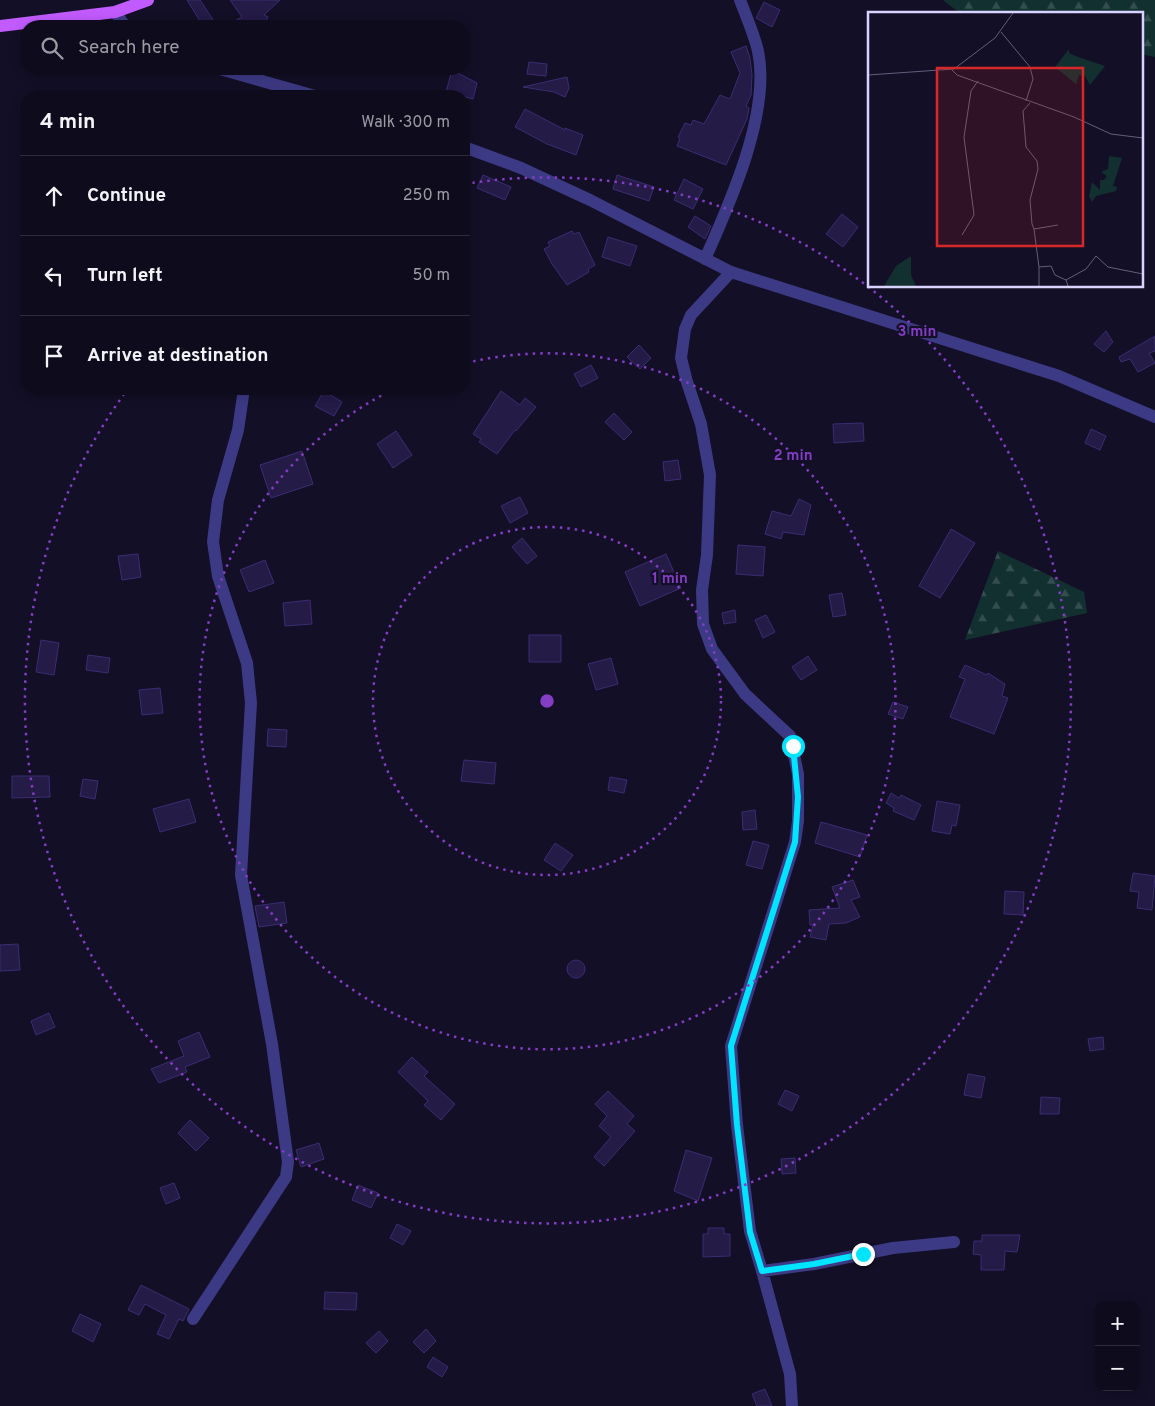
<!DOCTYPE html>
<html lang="en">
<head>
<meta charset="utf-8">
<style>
  :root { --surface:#0e0b1c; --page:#171425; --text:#f1f3f6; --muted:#9b9ba3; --line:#2e2b3b }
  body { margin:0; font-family:Overpass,sans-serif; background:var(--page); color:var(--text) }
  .controls { position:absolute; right:15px; bottom:15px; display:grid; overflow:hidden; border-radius:10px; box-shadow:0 2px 12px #0003 }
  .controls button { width:45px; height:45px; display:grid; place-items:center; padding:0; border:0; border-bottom:1px solid var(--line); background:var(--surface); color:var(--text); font:25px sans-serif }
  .stop { position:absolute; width:15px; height:15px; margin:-11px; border:4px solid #00e5ff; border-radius:50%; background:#fff }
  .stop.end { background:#00e5ff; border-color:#fff; box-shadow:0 1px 5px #0008 }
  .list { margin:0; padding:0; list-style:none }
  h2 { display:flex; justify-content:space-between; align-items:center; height:65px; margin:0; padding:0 20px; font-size:21px }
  h2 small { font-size:16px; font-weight:400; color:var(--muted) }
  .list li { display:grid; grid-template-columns:32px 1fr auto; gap:15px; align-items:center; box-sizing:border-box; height:80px; padding:0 20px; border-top:1px solid var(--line) }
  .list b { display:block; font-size:19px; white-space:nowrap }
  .list em { font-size:16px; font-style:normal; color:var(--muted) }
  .icon { flex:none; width:28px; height:28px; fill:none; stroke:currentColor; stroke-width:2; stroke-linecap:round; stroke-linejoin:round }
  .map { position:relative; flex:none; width:1155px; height:1406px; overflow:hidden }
  .search { position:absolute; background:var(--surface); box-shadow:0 2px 12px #0003; left:20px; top:20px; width:450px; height:55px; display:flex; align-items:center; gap:12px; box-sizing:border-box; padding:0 18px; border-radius:20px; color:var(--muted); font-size:19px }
  .panel { position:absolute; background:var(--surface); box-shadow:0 2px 12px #0003; left:20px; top:90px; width:450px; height:305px; border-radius:20px }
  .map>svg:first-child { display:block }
  .forest { fill:url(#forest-firs) }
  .building { fill:#241b47; stroke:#3b2d73 }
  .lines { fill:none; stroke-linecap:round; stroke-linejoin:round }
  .minor { stroke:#3d3a85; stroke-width:12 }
  .major { stroke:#c25bff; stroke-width:12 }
  .route { stroke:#00e5ff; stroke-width:6 }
  .ring { fill:none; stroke:#843dc5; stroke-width:2.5; stroke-dasharray:2.5 5 }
  .inset-road { fill:none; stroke:#625e7d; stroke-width:1 }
  .view { fill:#d62828; fill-opacity:0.15; stroke:#d62828; stroke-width:2.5 }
  .inset-edge { fill:none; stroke:#d9d4ff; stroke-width:2.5 }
  .centre { fill:#843dc5; stroke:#130f26; stroke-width:2.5 }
  .ring-label { font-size:15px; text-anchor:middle; font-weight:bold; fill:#843dc5; stroke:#130f26; stroke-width:4.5; stroke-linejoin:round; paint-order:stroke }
</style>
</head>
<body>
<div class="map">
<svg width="1155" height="1406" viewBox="0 0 1155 1406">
  <defs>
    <pattern id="forest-firs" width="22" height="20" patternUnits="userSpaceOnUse" patternTransform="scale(1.25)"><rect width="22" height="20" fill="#12302f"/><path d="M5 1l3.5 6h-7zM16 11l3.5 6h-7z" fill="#344d4e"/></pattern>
  </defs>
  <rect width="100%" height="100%" fill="#130f26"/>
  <!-- forest -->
  <path class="forest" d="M943,0h212v57l-14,-3v-40h-180z
    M998,551l86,41 3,21 -122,27z"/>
  <!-- building -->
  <path class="building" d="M187,0h13l17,26h-14z
    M230,0h50l-16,15 4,2 -5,9h-37l16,-9z
    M764,2l16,8 -8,17 -16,-9z
    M746,46l4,12 2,17 -1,20 -5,11 3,2 -2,11 -21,46 -49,-19 3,-8 -2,-1 7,-14 6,2 2,-5 11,4 16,-29 10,4 10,-26 -9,-21z
    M529,62l18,2 -1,12 -19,-2z
    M452,70l25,13 -4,16 -27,-7z
    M567,77l2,11 -4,9 -11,-5 -31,-5z
    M525,109l40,21v-2l18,7 -7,20 -29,-11 -32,-17z
    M483,175l28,12 -6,13 -28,-12z
    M617,175l37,12 -5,14 -36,-12z
    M684,179l19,10 -10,20 -19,-9z
    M842,214l16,13 -15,20 -17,-13z
    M695,216l16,10 -6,13 -17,-12z
    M572,231l2,3 5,-2 16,33 -7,4 1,3 -22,13 -15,-21 -8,-15 6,-3 -2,-4z
    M608,237l29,9 -7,20 -28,-9z
    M1106,331l7,11 -9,10 -10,-8z
    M1155,336v15l-6,2 6,10 -17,9 -8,-13 -9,3 -2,-5z
    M639,345l12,13 -11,11 -13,-12z
    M591,365l7,13 -17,9 -7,-13z
    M324,391l18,11 -8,14 -19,-10z
    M501,391l19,14 5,-7 11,9 -20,24 -1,-1 -18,24 -18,-12 2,-3 -8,-5z
    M614,413l18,19 -8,8 -19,-18z
    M863,423l1,18 -30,2 -1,-19z
    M1091,429l15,7 -6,14 -15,-7z
    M396,431l16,24 -19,13 -16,-24z
    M302,451l11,33 -42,14 -11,-33z
    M678,460l3,19 -16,2 -2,-19z
    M520,497l8,16 -18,10 -9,-17z
    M799,499l12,6 -7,30 -21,-3 -2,7 -16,-5 7,-23 19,5z
    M951,529l24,14 -35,55 -21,-12z
    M522,538l15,18 -10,8 -15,-17z
    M738,545l27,2 -2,29 -27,-2z
    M138,554l3,23 -19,3 -4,-24z
    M666,554l15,34 -41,18 -15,-34z
    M265,560l9,23 -25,9 -9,-22z
    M842,593l4,22 -13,2 -4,-22z
    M310,600l2,24 -27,2 -2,-23z
    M735,610l1,12 -12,2 -2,-11z
    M766,615l9,17 -12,6 -8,-18z
    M529,635h32v27h-32z
    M41,640l18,3 -5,32 -18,-3z
    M88,655l22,3 -2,15 -22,-3z
    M808,656l9,14 -16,10 -9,-13z
    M611,658l7,26 -22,6 -8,-26z
    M965,665l22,10 1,-2 17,11 -3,12 6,2 -14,36 -44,-17 15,-38 -6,-2z
    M160,688l3,25 -21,2 -3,-25z
    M893,702l15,5 -5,12 -15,-5z
    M268,729l19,1 -1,17 -19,-1z
    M464,760l32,3 -2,21 -33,-3z
    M12,776h37l1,21 -38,1z
    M610,777l17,3 -3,13 -16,-3z
    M83,779l15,2 -3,18 -15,-3z
    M891,793l8,5 2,-3 20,10 -7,15 -21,-9 1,-3 -8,-5z
    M189,799l7,23 -36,10 -7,-23z
    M937,801l23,4 -4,21 -4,-1 -2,9 -18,-3z
    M755,810l2,19 -14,1 -1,-18z
    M821,822l46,13 -7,22 -45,-14z
    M753,841l16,4 -7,24 -16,-4z
    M555,843l18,12 -12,16 -17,-11z
    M1133,873l22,3 -3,34 -15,-2 2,-16 -9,-1z
    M853,880l7,17 -9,3 9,17 -14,6 -17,1 -3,16 -16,-3 3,-12h-3l-1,-15 31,-2 -8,-21z
    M1005,891l19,1 -1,23 -19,-1z
    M284,902l3,21 -28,4 -4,-21z
    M18,944l2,26 -20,1v-26z
    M567 969a9 9 0 1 1 18 0a9 9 0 1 1-18 0Z
    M49,1013l6,14 -19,8 -5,-14z
    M199,1032l11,25 -25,10 2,5 -28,11 -8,-14 33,-13 -6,-15z
    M1103,1037l1,12 -14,2 -2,-12z
    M412,1057l16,15 -4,4 31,28 -14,16 -17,-15 4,-4 -30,-29z
    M968,1074l17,3 -4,21 -17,-3z
    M785,1090l14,6 -7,15 -14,-7z
    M608,1091l26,25 -7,8 8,7 -31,35 -10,-9 17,-20 -12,-11 8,-10 -12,-12z
    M1041,1097l19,1 -1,16h-19z
    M190,1120l19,18 -13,13 -18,-18z
    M319,1143l5,16 -23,8 -5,-17z
    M686,1150l26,8 -14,43 -24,-10z
    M795,1158l1,15 -14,1 -1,-15z
    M174,1183l6,15 -14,6 -6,-16z
    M358,1185l20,8 -7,15 -19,-8z
    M397,1224l14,7 -8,14 -13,-7z
    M708,1228h16v6h6v22l-27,1v-23h5z
    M982,1235h38l-3,17 -12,-1 -1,19h-23v-15l-8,-1 1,-13h8z
    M141,1285l48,24 -6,12 -4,-2 -10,20 -12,-5 9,-19 -21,-11 -6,11 -11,-5z
    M325,1292l32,1 -1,17 -32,-1z
    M80,1314l21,10 -8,18 -21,-11z
    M426,1329l10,12 -12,12 -11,-11z
    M379,1331l9,10 -12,12 -10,-10z
    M433,1357l15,10 -6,10 -15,-10z
    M765,1389l7,17h-15l-5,-12z"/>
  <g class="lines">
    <!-- minor -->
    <path class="minor" d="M115,12l10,14
      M220,69l95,27
      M464,147l57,21 69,32 141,72 328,104 96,41
      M705,259c25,-56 66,-147 53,-208 -4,-17 -12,-35 -18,-51
      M731,272l-40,43 -6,14 -4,29 6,24 14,42 9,51 -3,80 -5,35 1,34 9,25 33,45 45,42 8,38v47l-3,21 -64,204 6,79 13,106 12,40 52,-7 79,-16 61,-6
      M762,1271l28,103 2,32
      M193,1319l87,-133 6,-9 2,-15 -16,-118 -31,-169 10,-172 -4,-40 -29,-87 -5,-34 5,-42 20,-70 6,-41"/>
    <!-- major -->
    <path class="major" d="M0,26l115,-14 33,-12"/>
  </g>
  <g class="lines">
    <!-- route -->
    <path class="route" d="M793,746l5,51 -3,45 -64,204 6,79 13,107 12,39 52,-7 49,-10"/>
  </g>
  <!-- distance rings -->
  <g class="ring">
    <circle cx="547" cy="701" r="174"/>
    <path d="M466 363A348 348 0 1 1 392 390"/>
    <path d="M465 184A523 523 0 1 1 127 390"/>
  </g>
  <!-- overview -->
  <g transform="translate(868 12)">
    <rect width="275" height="275" fill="#130f26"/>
    <path d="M201,37v4l9,4 27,9 -15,19 -5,-9 -6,-1 -3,9 -21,-17zM241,144l13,2 -9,28 4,1 -1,4 -20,5 -4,6 -3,-6 3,-14 8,8v-10h4l3,-4 -6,-4 7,-3z" fill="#12302f"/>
    <path d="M43,244v19l5,11h-32l12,-20z" fill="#12302f"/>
    <path class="inset-road" d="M133,20l29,35 3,12 -7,22M84,58l5,5 117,42 37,17 32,4M0,63l86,-6 41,-31 18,-25M162,91l-7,8 3,36 11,14 1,8 -8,31 2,24 2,5 24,-4M166,217l5,38 12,-1 4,9 11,5 2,6M94,223l12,-20 -10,-78 7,-46 7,-10M171,255v19M198,268l20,-11 10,-13 12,11 35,7"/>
    <path class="view" d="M69,56h146v178h-146z"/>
    <rect width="275" height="275" class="inset-edge"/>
  </g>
  <circle cx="547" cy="701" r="8" class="centre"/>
  <g class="ring-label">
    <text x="917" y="336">3 min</text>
    <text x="793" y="460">2 min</text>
    <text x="670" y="583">1 min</text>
  </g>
</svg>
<div class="controls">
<button>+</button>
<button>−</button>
</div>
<div class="stop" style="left:793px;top:746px"></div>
<div class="stop end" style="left:863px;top:1254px"></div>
<div class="search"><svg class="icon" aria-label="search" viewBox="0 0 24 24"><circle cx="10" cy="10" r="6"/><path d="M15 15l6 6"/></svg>Search here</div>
<section class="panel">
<h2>4 min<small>Walk · 300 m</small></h2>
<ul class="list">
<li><svg class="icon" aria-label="ahead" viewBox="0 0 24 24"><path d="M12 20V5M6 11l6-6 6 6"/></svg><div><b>Continue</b></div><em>250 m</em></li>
<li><svg class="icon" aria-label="left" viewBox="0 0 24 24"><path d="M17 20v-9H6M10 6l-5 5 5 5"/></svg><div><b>Turn left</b></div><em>50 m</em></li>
<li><svg class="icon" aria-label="arrive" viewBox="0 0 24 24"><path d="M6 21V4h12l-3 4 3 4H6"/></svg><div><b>Arrive at destination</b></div></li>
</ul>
</section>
</div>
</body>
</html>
